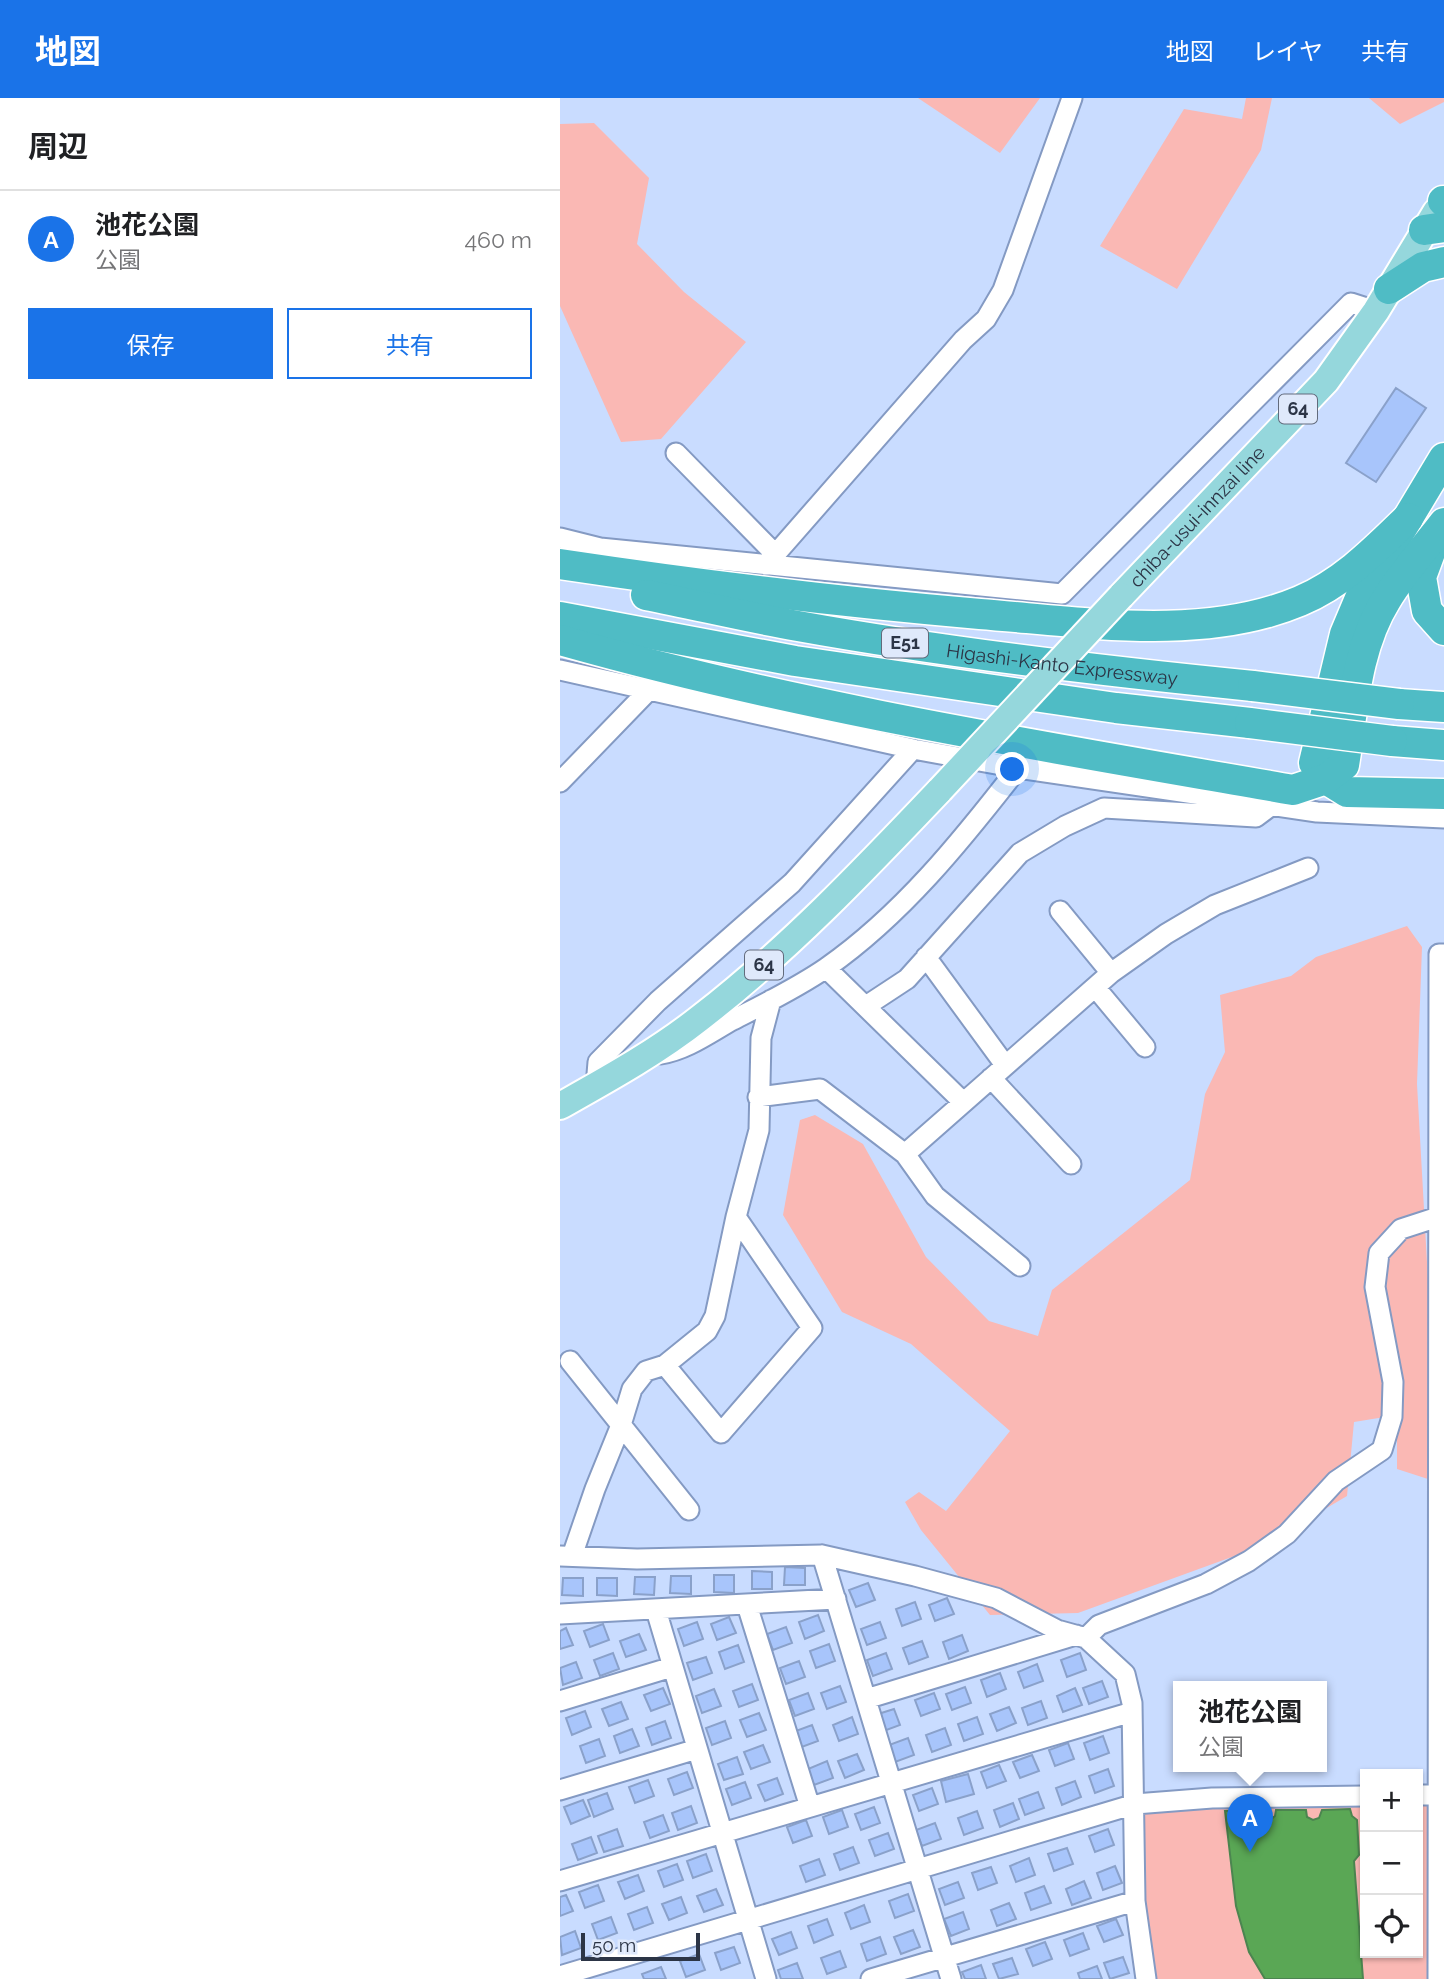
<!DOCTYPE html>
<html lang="ja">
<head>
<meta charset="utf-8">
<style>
  :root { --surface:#fff; --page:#f6f6f6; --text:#202124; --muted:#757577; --line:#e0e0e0; --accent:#1a73e8 }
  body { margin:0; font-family:Raleway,"Noto Sans JP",sans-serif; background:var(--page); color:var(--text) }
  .controls { position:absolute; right:21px; bottom:21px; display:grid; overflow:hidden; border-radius:0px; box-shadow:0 2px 5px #0004 }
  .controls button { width:63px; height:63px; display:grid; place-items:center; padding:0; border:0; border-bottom:2px solid var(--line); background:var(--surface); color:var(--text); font:35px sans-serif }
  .scale { position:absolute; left:21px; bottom:18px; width:119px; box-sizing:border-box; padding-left:7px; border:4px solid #2c3546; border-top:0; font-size:19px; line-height:24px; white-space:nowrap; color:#2c3546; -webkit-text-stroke:5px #dfe9fb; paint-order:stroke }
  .you { position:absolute; left:453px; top:672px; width:24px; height:24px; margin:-18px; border:5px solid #fff; border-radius:50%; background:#1a73e8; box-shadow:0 0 0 10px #1a73e833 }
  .badge { display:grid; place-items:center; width:46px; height:46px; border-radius:50%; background:var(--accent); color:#fff; font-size:23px; font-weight:700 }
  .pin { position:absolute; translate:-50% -58px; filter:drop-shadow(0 2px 4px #0008) }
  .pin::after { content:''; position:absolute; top:37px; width:24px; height:21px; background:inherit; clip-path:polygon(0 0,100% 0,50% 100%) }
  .popup { position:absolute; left:613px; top:1583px; width:154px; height:91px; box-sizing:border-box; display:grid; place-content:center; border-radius:0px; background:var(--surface); filter:drop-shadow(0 2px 5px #0005); font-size:23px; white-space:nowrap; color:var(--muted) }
  .popup b { font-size:26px; color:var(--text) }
  .popup::after { content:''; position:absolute; left:50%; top:100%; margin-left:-14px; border:14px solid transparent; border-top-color:var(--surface) }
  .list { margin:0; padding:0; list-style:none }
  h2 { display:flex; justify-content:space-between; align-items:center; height:91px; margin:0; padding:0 28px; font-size:30px }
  h2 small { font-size:23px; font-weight:400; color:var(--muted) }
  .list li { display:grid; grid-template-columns:46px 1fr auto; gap:21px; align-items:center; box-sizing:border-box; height:98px; padding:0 28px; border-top:2px solid var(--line) }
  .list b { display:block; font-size:26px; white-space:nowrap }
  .list p { margin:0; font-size:23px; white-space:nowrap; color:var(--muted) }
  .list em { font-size:23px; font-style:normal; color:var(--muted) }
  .actions { display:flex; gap:14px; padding:21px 28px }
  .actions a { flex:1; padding:16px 0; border:2px solid var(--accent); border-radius:0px; text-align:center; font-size:24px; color:var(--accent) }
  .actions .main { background:var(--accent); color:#fff }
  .icon { flex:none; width:38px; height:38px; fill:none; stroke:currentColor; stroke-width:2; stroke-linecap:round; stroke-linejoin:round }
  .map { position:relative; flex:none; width:884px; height:1881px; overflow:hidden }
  header { display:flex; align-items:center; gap:42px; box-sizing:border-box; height:98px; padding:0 35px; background:var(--accent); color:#fff }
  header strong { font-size:33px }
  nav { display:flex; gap:38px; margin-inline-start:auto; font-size:24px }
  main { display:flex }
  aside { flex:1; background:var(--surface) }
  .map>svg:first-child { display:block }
  .green { fill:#fab8b4 }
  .water { fill:#5aa755; stroke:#4c8550; stroke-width:2 }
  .building { fill:#a8c5fb; stroke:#8aa1ca; stroke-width:2 }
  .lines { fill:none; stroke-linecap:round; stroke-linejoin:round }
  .minor-casing { stroke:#849ac3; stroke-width:23 }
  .major-casing { stroke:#fff; stroke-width:30 }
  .highway-casing { stroke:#fff; stroke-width:33 }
  .minor { stroke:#fff; stroke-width:19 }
  .major { stroke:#95d7dc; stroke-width:26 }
  .highway { stroke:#4fbcc5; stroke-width:30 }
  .major-bridge-casing { stroke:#fff; stroke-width:30; stroke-linecap:butt }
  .highway-bridge-casing { stroke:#fff; stroke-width:33; stroke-linecap:butt }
  .major-bridge { stroke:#95d7dc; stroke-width:26 }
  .highway-bridge { stroke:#4fbcc5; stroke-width:30 }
  .labels { text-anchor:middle; stroke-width:5; stroke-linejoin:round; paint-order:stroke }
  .shield { fill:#dfe9fb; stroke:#626b7c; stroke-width:2 }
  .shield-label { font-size:18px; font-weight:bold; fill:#2c3546 }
  .street-label { font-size:19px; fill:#2c3546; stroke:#dfe9fb }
</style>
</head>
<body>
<header>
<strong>地図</strong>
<nav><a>地図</a><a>レイヤ</a><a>共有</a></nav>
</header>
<main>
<aside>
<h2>周辺<small></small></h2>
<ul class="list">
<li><span class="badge">A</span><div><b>池花公園</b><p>公園</p></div><em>460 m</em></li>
</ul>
<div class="actions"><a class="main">保存</a><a>共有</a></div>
</aside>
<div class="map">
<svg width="884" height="1881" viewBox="0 0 884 1881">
  <rect width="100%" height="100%" fill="#c9dcff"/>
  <!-- green -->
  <path class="green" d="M358,0h122l-40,55z
    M686,0h26l-11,52 -84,139 -77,-43 84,-137 58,10z
    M809,0h75v4l-44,22z
    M34,25l55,55 -12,66 47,48 62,50 -85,97 -40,3 -61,-136v-182z
    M847,828l15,21 -5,137 13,232 -2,163 -31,-10v-54l-43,7 -7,74 -85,50 -184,67 -88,2 -69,-85 -16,-28 14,-10 27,19 64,-80 -99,-87 -69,-32 -59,-97 17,-95 15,-5 48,29 63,113 63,64 49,15 14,-46 138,-110 15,-86 20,-42 -5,-57 71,-19 25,-19z
    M879,1696l-1,185h-292l-11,-175 230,-8v157h53v-158z"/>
  <!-- water -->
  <path class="water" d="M790,1711l2,7 5,4 2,35 -5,6 9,118h-98l-16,-27 -13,-46 -11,-95 35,-1 1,8 8,3 6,-5 1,-6h30l1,7 6,3 6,-2 3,-8z"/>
  <!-- building -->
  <path class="building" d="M836,290l30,20 -50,74 -30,-19z
    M225,1469l20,1v17h-21z
    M192,1473l20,1v17h-20z
    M154,1477h20v18l-20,-1z
    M111,1478h20v18l-21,-1z
    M75,1479h20l-1,18 -20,-1z
    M3,1480h20v18l-21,-1z
    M37,1480h20v18l-20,-1z
    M308,1485l7,17 -19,7 -7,-17z
    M387,1500l7,16 -19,7 -6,-16z
    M355,1504l6,17 -19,7 -6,-17z
    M258,1517l6,16 -19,8 -6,-17z
    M169,1519l7,16 -19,7 -6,-16z
    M137,1524l6,17 -19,7 -6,-17z
    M320,1524l6,16 -19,7 -6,-16z
    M43,1526l6,16 -19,7 -6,-16z
    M226,1529l6,16 -19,7 -6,-16z
    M6,1530l7,17 -13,4v-18z
    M79,1536l7,16 -20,7 -6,-16z
    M402,1537l6,16 -19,8 -6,-17z
    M362,1543l6,16 -19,7 -6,-16z
    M269,1546l6,17 -19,7 -6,-17z
    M178,1547l6,17 -19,7 -6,-17z
    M53,1555l6,16 -19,7 -6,-16z
    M326,1555l6,16 -19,7 -6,-16z
    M520,1555l6,17 -19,7 -6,-17z
    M146,1559l6,16 -19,7 -6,-17z
    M239,1563l6,16 -19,7 -6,-16z
    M16,1564l6,16 -19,7 -3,-17z
    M477,1566l6,17 -19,7 -6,-16z
    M440,1575l6,16 -19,8 -6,-17z
    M542,1583l6,16 -19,7 -6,-16z
    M192,1586l6,16 -19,7 -6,-16z
    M280,1588l6,16 -19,7 -6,-16z
    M405,1589l6,16 -19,7 -6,-16z
    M103,1590l7,16 -19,7 -7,-16z
    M515,1590l7,17 -19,7 -6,-16z
    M154,1591l7,17 -19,7 -6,-17z
    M248,1595l6,16 -19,7 -6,-16z
    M374,1595l6,16 -19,7 -6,-16z
    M481,1603l6,17 -19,7 -6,-17z
    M61,1604l7,17 -19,7 -7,-17z
    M449,1609l7,16 -19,8 -7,-17z
    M334,1611l6,16 -19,7 -6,-17z
    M25,1613l6,16 -19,8 -6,-17z
    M199,1615l7,17 -19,7 -7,-17z
    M292,1619l6,17 -19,7 -6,-16z
    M417,1619l6,17 -19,7 -6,-17z
    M105,1623l6,17 -19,7 -6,-17z
    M165,1623l6,17 -19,7 -6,-17z
    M252,1627l6,16 -19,7 -6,-16z
    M385,1630l6,17 -19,7 -6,-17z
    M72,1631l7,17 -19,7 -6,-17z
    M543,1638l6,17 -19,7 -6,-17z
    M348,1640l6,17 -19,7 -6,-17z
    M39,1641l6,17 -19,7 -6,-17z
    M508,1645l6,16 -19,7 -6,-16z
    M203,1647l7,17 -19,7 -7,-17z
    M297,1656l7,16 -19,8 -7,-17z
    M472,1657l7,16 -19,7 -7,-16z
    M177,1659l6,17 -19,6 -6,-16z
    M267,1663l6,17 -19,7 -6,-16z
    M439,1667l7,16 -19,7 -6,-16z
    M548,1671l6,17 -19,7 -6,-17z
    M127,1674l6,16 -19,7 -6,-16z
    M408,1676l6,20 -28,8 -5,-21z
    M217,1680l6,16 -18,7 -7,-16z
    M88,1682l6,16 -19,7 -6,-16z
    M515,1683l6,16 -19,8 -6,-17z
    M185,1684l6,16 -19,7 -6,-16z
    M372,1690l6,16 -19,7 -6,-16z
    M478,1694l6,16 -19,7 -6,-16z
    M47,1695l6,16 -19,8 -6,-17z
    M23,1702l7,16 -19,8 -7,-17z
    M453,1705l6,16 -19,8 -6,-17z
    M131,1708l6,17 -19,7 -6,-17z
    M314,1709l6,16 -19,7 -6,-16z
    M282,1712l6,17 -19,7 -6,-17z
    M417,1713l6,17 -19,7 -6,-17z
    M103,1717l6,16 -19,7 -6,-16z
    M246,1722l6,16 -19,7 -6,-16z
    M375,1725l6,16 -19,7 -6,-16z
    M57,1731l6,17 -19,6 -6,-16z
    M548,1731l6,16 -19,7 -6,-16z
    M328,1735l6,16 -19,7 -6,-16z
    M31,1739l6,16 -19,7 -6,-16z
    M293,1749l6,16 -19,7 -6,-16z
    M507,1750l6,16 -19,7 -6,-17z
    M146,1756l6,17 -19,7 -6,-17z
    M469,1760l6,17 -19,7 -6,-16z
    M259,1761l6,16 -19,7 -6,-16z
    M117,1766l6,16 -19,7 -6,-16z
    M555,1768l7,17 -19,7 -6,-17z
    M431,1769l6,16 -19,7 -6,-17z
    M78,1777l6,16 -19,8 -7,-17z
    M524,1783l7,17 -19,7 -6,-16z
    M398,1784l6,16 -19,7 -6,-16z
    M38,1787l6,16 -19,7 -6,-16z
    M484,1788l7,17 -20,7 -6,-17z
    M156,1791l7,16 -19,7 -7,-16z
    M348,1796l6,17 -19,7 -6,-17z
    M6,1797l7,16 -13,5v-19z
    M121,1799l6,16 -18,7 -7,-16z
    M449,1805l7,16 -19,7 -6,-16z
    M304,1807l6,17 -19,7 -6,-16z
    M87,1809l6,16 -19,7 -6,-16z
    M403,1814l6,17 -18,7 -7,-17z
    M51,1819l6,16 -19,7 -6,-16z
    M267,1821l6,16 -19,8 -6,-17z
    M556,1821l7,16 -19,7 -7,-16z
    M353,1832l7,17 -19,7 -7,-17z
    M15,1833l6,17 -19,7 -2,-18z
    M231,1834l6,16 -18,7 -7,-16z
    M523,1835l6,16 -19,7 -6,-16z
    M320,1839l6,17 -19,7 -6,-17z
    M485,1844l7,17 -19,7 -7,-17z
    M174,1849l6,16 -19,7 -6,-17z
    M280,1853l6,16 -19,7 -6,-16z
    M139,1856l6,16 -19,7 -6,-16z
    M563,1859l6,16 -19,6 -6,-16z
    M452,1860l6,16 -19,5 -6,-15z
    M237,1865l6,16h-22l-3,-9z
    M421,1867l5,14h-21l-3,-7z
    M537,1868l5,13h-22l-2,-6z
    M101,1869l5,12h-22l-2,-5z"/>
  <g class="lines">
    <defs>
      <path id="minor" d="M116,355l99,101
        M0,440l40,10 462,46 289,-291 25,8
        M206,467l197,-225 23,-21 17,-29 69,-192
        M0,572l353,79 105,19 299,44 127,6
        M0,684l90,-93
        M500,813l51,62
        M366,859l79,108
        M266,870l137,134
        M535,889l50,60
        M306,908l41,-27 113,-126 45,-27 39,-18 152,9 16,-12
        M101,956c26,-4 50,-22 72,-34 31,-16 64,-32 93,-52 76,-53 136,-128 192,-200
        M431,980l80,86
        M36,988l2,-24 60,-61 134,-118 121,-134
        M198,999l62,-8 85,65 30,42 85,70
        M345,1056l206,-181 55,-39 49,-29 93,-37
        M10,1263l119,149
        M105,1267l56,68 91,-105 -76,-111
        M262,1457l129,424
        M0,1458l77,3 185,-4 93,21 81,22 61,32 29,8 39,36 7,29 3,198 11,78
        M12,1458l23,-67 26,-64 11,-36 14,-18 19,-6 42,-34 8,-15 21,-99 23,-87 2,-92 10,-38
        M187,1507l63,202
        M96,1512l110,369
        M0,1516l276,-15
        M526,1540l13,-13 107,-41 43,-23 38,-27 49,-53 46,-31 10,-33 1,-35 -18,-95 4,-34 22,-24 43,-14
        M306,1601l210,-64
        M0,1603l112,-34
        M0,1692l137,-41
        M858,1697l26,-1
        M0,1783l572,-169
        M0,1878l575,-172 77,-6 153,-2
        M311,1881l264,-78
        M878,1881l1,-1025h5"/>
      <g id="major">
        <path id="s1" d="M561,498l205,-215 50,-70 60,-99"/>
        <path d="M0,1008c48,-27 97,-54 140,-88 88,-68 164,-148 240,-228"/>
      </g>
      <g id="highway">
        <path d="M883,103l1,1"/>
        <path d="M864,132l20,-3"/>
        <path d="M829,191l34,-22 21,-5"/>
        <path d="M884,360l-83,138 -16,38 -31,129 12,16 21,13 97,2"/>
        <path d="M871,452l-10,27 6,34 17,19"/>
        <path d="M0,466c140,21 280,38 420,50 103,8 223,28 320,-13 43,-18 75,-51 108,-83"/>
        <path id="s2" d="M86,497c51,10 101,22 152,31 150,27 303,45 455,60"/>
        <path d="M0,519l235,44 321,47 134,15"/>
        <path d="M0,542c240,68 487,107 733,150l33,-11 18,-14c9,-54 12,-117 42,-165 16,-27 39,-52 58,-77"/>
        <path d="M839,606l45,3"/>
        <path d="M832,643l52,4"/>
      </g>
    </defs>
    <!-- minor casing -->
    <use href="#minor" class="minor-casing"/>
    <!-- major casing -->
    <use href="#major" class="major-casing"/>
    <!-- highway casing -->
    <use href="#highway" class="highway-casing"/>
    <!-- minor -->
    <use href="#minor" class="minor"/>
    <!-- major -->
    <use href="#major" class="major"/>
    <!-- highway -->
    <use href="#highway" class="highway"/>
    <defs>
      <path id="major-bridge" d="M380,692l181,-194"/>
      <path id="highway-bridge" d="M693,588l146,18
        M690,625l142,18"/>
    </defs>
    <!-- major-bridge casing -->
    <use href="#major-bridge" class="major-bridge-casing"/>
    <!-- highway-bridge casing -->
    <use href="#highway-bridge" class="highway-bridge-casing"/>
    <!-- major-bridge -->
    <use href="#major-bridge" class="major-bridge"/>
    <!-- highway-bridge -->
    <use href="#highway-bridge" class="highway-bridge"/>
  </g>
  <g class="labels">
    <!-- shield labels -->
    <g class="shield">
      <rect x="719" y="296.5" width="38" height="29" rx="5"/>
      <rect x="322" y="530.5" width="46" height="29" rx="5"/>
      <rect x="185" y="852.5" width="38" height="29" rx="5"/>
    </g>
    <g class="shield-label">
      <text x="738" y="317">64</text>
      <text x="345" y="551">E51</text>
      <text x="204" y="873">64</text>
    </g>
    <!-- street labels -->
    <g class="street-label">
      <text dy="7" stroke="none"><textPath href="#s1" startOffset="110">chiba-usui-innzai line</textPath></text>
      <text dy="7" stroke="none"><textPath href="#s2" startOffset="422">Higashi-Kanto Expressway</textPath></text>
    </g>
  </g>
</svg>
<div class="controls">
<button>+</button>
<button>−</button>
<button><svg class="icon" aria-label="locate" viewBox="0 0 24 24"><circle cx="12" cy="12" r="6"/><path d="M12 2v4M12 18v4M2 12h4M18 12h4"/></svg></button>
</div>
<div class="scale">50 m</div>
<div class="you"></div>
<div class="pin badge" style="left:690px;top:1754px">A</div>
<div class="popup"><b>池花公園</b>公園</div>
</div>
</main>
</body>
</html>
